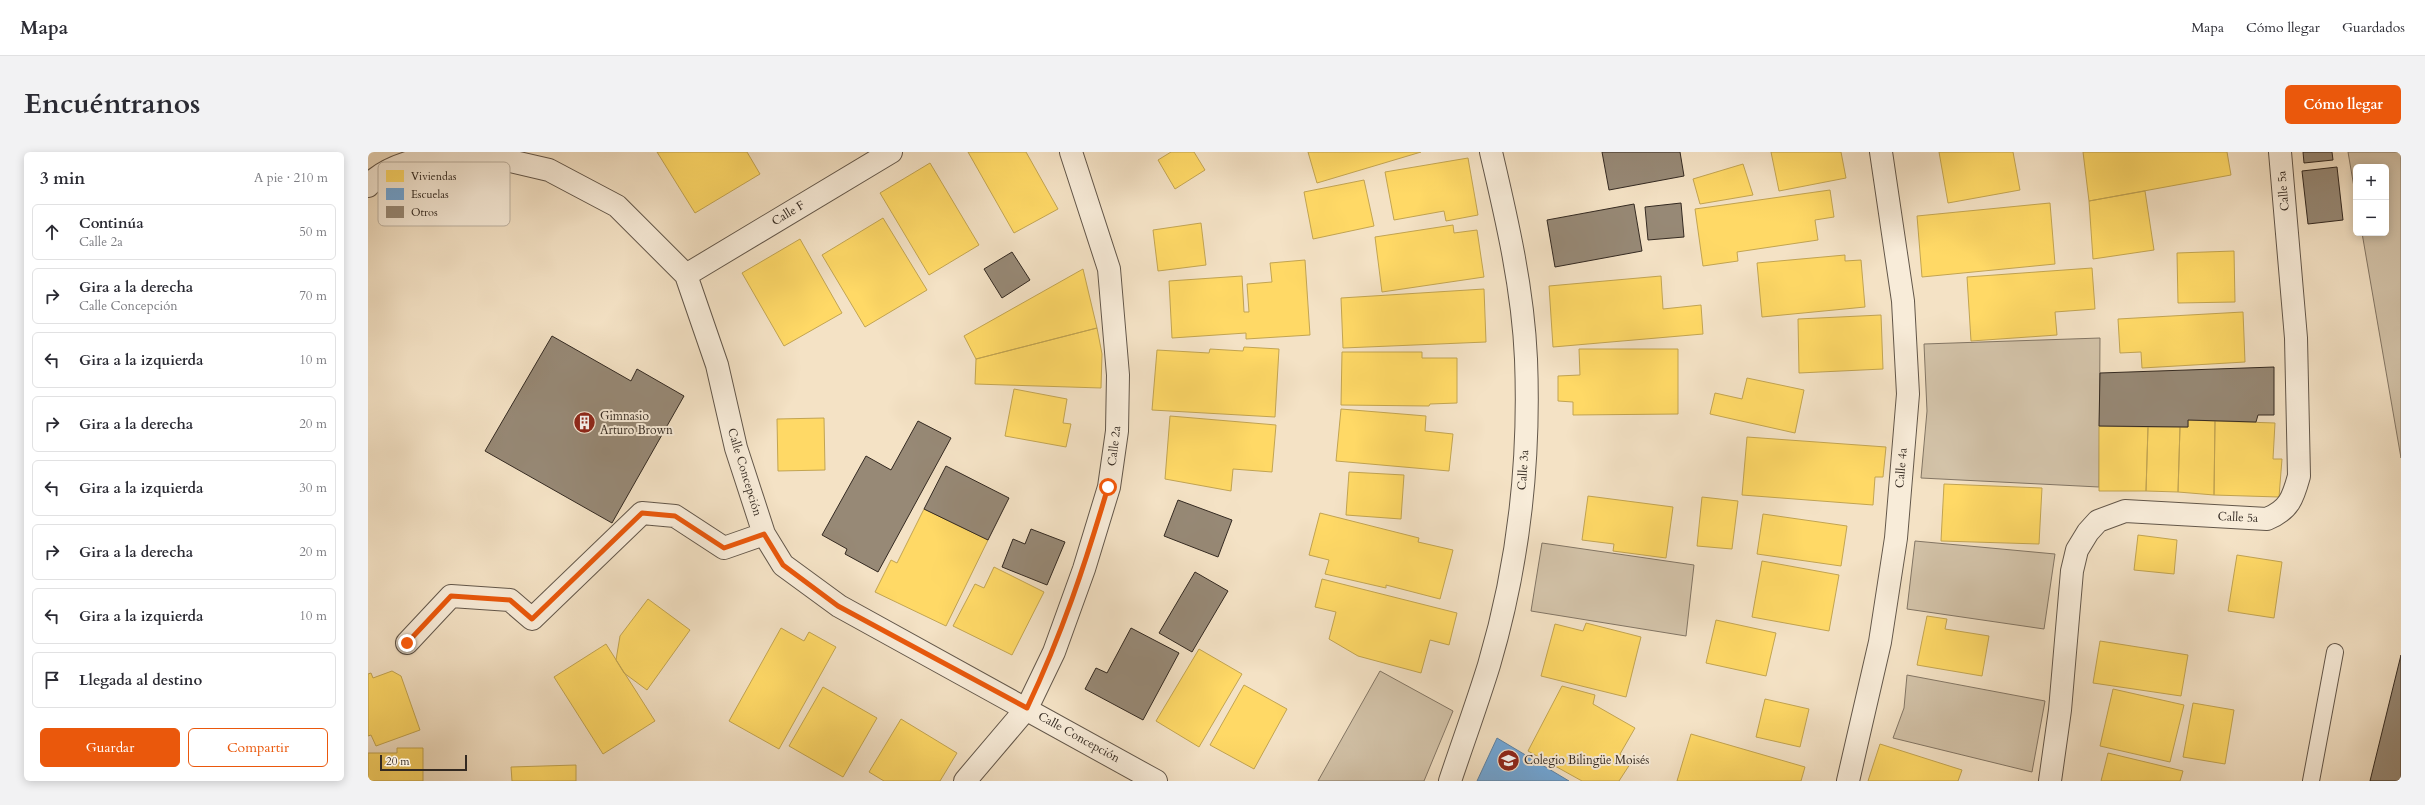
<!DOCTYPE html>
<html lang="es">
<head>
<meta charset="utf-8">
<style>
  :root { --surface:#fff; --page:#f2f2f3; --text:#2b2b33; --muted:#7c7c81; --line:#e1e1e2; --accent:#ea580c }
  body { margin:0; font-family:Cardo,serif; background:var(--page); color:var(--text) }
  .controls { position:absolute; right:12px; top:12px; display:grid; overflow:hidden; border-radius:6px; box-shadow:0 2px 10px #0003 }
  .controls button { width:36px; height:36px; display:grid; place-items:center; padding:0; border:0; border-bottom:1px solid var(--line); background:var(--surface); color:var(--text); font:20px sans-serif }
  .scale { position:absolute; left:12px; bottom:10px; width:87px; box-sizing:border-box; padding-left:4px; border:2px solid #332921; border-top:0; font-size:11px; line-height:14px; white-space:nowrap; color:#332921; -webkit-text-stroke:3px #f8ecd9; paint-order:stroke }
  .stop { position:absolute; width:12px; height:12px; margin:-9px; border:3px solid #ea580c; border-radius:50%; background:#fff }
  .stop.end { background:#ea580c; border-color:#fff; box-shadow:0 1px 4px #0008 }
  .list { margin:0; padding:0; list-style:none }
  h2 { display:flex; justify-content:space-between; align-items:center; height:52px; margin:0; padding:0 16px; font-size:17px }
  h2 small { font-size:13px; font-weight:400; color:var(--muted) }
  .list li { display:grid; grid-template-columns:26px 1fr auto; gap:12px; align-items:center; box-sizing:border-box; height:56px; margin:0 8px 8px; padding:0 8px; border:1px solid var(--line); border-radius:6px }
  .list b { display:block; font-size:15px; white-space:nowrap }
  .list p { margin:0; font-size:13px; white-space:nowrap; color:var(--muted) }
  .list em { font-size:13px; font-style:normal; color:var(--muted) }
  .actions { display:flex; gap:8px; padding:12px 16px }
  .actions a { flex:1; padding:9px 0; border:1px solid var(--accent); border-radius:6px; text-align:center; font-size:14px; color:var(--accent) }
  .actions .main { background:var(--accent); color:#fff }
  .icon { flex:none; width:22px; height:22px; fill:none; stroke:currentColor; stroke-width:2; stroke-linecap:round; stroke-linejoin:round }
  .map { position:relative; flex:none; width:2033px; height:629px; overflow:hidden; border-radius:6px }
  header { display:flex; align-items:center; gap:24px; box-sizing:border-box; height:56px; padding:0 20px; background:var(--surface); border-bottom:1px solid var(--line) }
  header strong { font-size:19px }
  nav { display:flex; gap:22px; margin-inline-start:auto; font-size:14px }
  .intro { display:flex; align-items:center; justify-content:space-between; box-sizing:border-box; height:96px; padding:0 24px }
  h1 { margin:0; font-size:28px }
  .button { padding:10px 18px; border-radius:6px; background:var(--accent); color:#fff; font-size:14px; font-weight:700 }
  main { display:flex; gap:24px; padding:0 24px }
  aside { flex:1; background:var(--surface); border-radius:6px; box-shadow:0 2px 10px #0003 }
  .map>svg:first-child { display:block }
  .green { fill:#d3c3a9; stroke:#837665 }
  .homes { fill:#ffd966; stroke:#c2a451 }
  .schools { fill:#6fa8dc; stroke:#5d82a4 }
  .building { fill:#978976; stroke:#332921 }
  .lines { fill:none; stroke-linecap:round; stroke-linejoin:round }
  .service-casing { stroke:#63574a; stroke-width:18 }
  .minor-casing { stroke:#63574a; stroke-width:24 }
  .service { stroke:#f8ecd9; stroke-width:16 }
  .minor { stroke:#f8ecd9; stroke-width:22 }
  .route { stroke:#ea580c; stroke-width:5 }
  .labels { text-anchor:middle; stroke-width:4; stroke-linejoin:round; paint-order:stroke }
  .street-label { font-size:12px; fill:#332921; stroke:#f8ecd9 }
  .poi-label { font-size:12px; fill:#332921; stroke:#f8ecd9; text-anchor:start }
  .key { fill:#f8ecd9; stroke:#bdb2a2; stroke-width:1 }
  .key-label { font-size:11px; fill:#332921 }
</style>
</head>
<body>
<header>
<strong>Mapa</strong>
<nav><a>Mapa</a><a>Cómo llegar</a><a>Guardados</a></nav>
</header>
<div class="intro"><h1>Encuéntranos</h1><a class="button">Cómo llegar</a></div>
<main>
<aside>
<h2>3 min<small>A pie · 210 m</small></h2>
<ul class="list">
<li><svg class="icon" aria-label="ahead" viewBox="0 0 24 24"><path d="M12 20V5M6 11l6-6 6 6"/></svg><div><b>Continúa</b><p>Calle 2a</p></div><em>50 m</em></li>
<li><svg class="icon" aria-label="right" viewBox="0 0 24 24"><path d="M7 20v-9h11M14 6l5 5-5 5"/></svg><div><b>Gira a la derecha</b><p>Calle Concepción</p></div><em>70 m</em></li>
<li><svg class="icon" aria-label="left" viewBox="0 0 24 24"><path d="M17 20v-9H6M10 6l-5 5 5 5"/></svg><div><b>Gira a la izquierda</b></div><em>10 m</em></li>
<li><svg class="icon" aria-label="right" viewBox="0 0 24 24"><path d="M7 20v-9h11M14 6l5 5-5 5"/></svg><div><b>Gira a la derecha</b></div><em>20 m</em></li>
<li><svg class="icon" aria-label="left" viewBox="0 0 24 24"><path d="M17 20v-9H6M10 6l-5 5 5 5"/></svg><div><b>Gira a la izquierda</b></div><em>30 m</em></li>
<li><svg class="icon" aria-label="right" viewBox="0 0 24 24"><path d="M7 20v-9h11M14 6l5 5-5 5"/></svg><div><b>Gira a la derecha</b></div><em>20 m</em></li>
<li><svg class="icon" aria-label="left" viewBox="0 0 24 24"><path d="M17 20v-9H6M10 6l-5 5 5 5"/></svg><div><b>Gira a la izquierda</b></div><em>10 m</em></li>
<li><svg class="icon" aria-label="arrive" viewBox="0 0 24 24"><path d="M6 21V4h12l-3 4 3 4H6"/></svg><div><b>Llegada al destino</b></div></li>
</ul>
<div class="actions"><a class="main">Guardar</a><a>Compartir</a></div>
</aside>
<div class="map">
<svg width="2033" height="629" viewBox="0 0 2033 629">
  <rect width="100%" height="100%" fill="#f4e2c5"/>
  <filter id="stains"><feTurbulence type="fractalNoise" baseFrequency=".005" numOctaves="4"/><feColorMatrix values="0 0 0 0 .2 0 0 0 0 .09 0 0 0 0 .02 0 0 0 .5 -.17"/></filter>
  <radialGradient id="worn" r=".72"><stop offset=".6" stop-color="#630" stop-opacity="0"/><stop offset="1" stop-color="#630" stop-opacity=".3"/></radialGradient>
  <!-- green -->
  <path class="green" d="M1980,0h53v306l-39,-225h24v-66h-30v32z
    M1732,186l-1,149 -178,-9 6,-67 -3,-67z
    M1547,389l140,13 -11,75 -137,-20z
    M1174,391l152,22 -8,71 -155,-25z
    M1012,519l73,40 -29,70h-106z
    M1539,523l138,26 -13,71 -139,-34 11,-30z"/>
  <!-- homes -->
  <path class="homes" d="M289,0h90l13,22 -65,39z
    M600,0h58l32,57 -44,24z
    M803,0h23l11,18 -30,19 -17,-29z
    M940,0h113l-104,31z
    M1403,0h70l5,26 -67,13z
    M1571,0h74l7,38 -72,13z
    M1715,0h144l4,23 -142,26z
    M1100,6l10,57 -32,6 -2,-10 -50,9 -9,-48z
    M562,11l49,82 -50,30 -49,-82z
    M1375,12l10,31 -53,9 -7,-25z
    M996,28l10,46 -61,13 -9,-47z
    M1462,38l4,27 -19,3 3,20 -81,12 1,9 -35,5 -8,-57z
    M1777,39l9,59 -61,9 -4,-58z
    M1682,51l5,61 -133,13 -5,-61z
    M515,66l44,72 -62,37 -43,-72z
    M833,71l5,42 -48,6 -5,-41z
    M1085,73l1,8 23,-3 7,47 -102,15 -7,-55z
    M432,87l42,74 -58,33 -42,-73z
    M1866,99l1,51 -57,1 -1,-50z
    M1477,103v6l16,-1 4,47 -103,10 -5,-54z
    M937,108l5,75 -64,4v-6l-74,5 -3,-57 73,-5 2,36h5l-2,-28 25,-2 -2,-19z
    M1724,116l3,41 -40,3 2,23 -86,6 -4,-64z
    M715,117l14,59 -121,31 -12,-23z
    M1293,124l2,33 38,-4 2,29 -150,13 -4,-61z
    M1116,137l2,53 -143,6 -2,-50z
    M1875,160l2,50 -103,6 -1,-16 -21,1 -2,-34z
    M1513,163l2,54 -84,4 -1,-54z
    M729,176l5,26 -1,34 -126,-4 1,-25z
    M876,195l35,2 -4,68 -123,-7 5,-60 52,3 1,-4 33,2z
    M1211,197h99v65l-105,1v-13l-15,-1v-25l22,-1z
    M974,200h80v6h35v45l-27,1 -1,2 -88,-1z
    M1379,226l57,12 -9,43 -85,-19 5,-21 27,6z
    M646,237l53,10 -4,24 8,1 -5,23 -61,-11z
    M973,257l85,7 -1,15 28,3 -4,37 -113,-10z
    M802,264l106,9 -4,47 -39,-3 -2,22 -66,-12z
    M456,266l1,52 -47,1 -1,-52z
    M1820,268l27,1 -1,74 -36,-3 2,-65h8z
    M1847,269l60,2 -2,36h9l-3,38 -65,-2z
    M1731,274l49,1 -2,64h-47z
    M1780,275h32l-2,65 -32,-1z
    M1379,285l139,10 -3,30h-8l-2,28 -131,-10z
    M981,320l55,3 -3,44 -55,-4z
    M1576,332l98,4 -3,56 -98,-3z
    M1220,344l85,11 -7,51 -53,-7 1,-7 -32,-4z
    M1334,345l36,4 -6,48 -35,-3z
    M556,357l64,31 -42,86 -71,-34 16,-32 6,3z
    M952,361l99,25 -1,4 35,8 -13,49 -54,-14v3l-61,-14 4,-14 -20,-5z
    M1395,362l84,12 -6,40 -84,-12z
    M1770,383l39,5 -3,34 -40,-4z
    M1869,403l45,7 -8,56 -46,-7z
    M1394,409l77,14 -10,56 -77,-14z
    M626,415l50,25 -32,63 -59,-29 22,-42 9,4z
    M954,427l135,34 -8,32 -19,-5 -9,33 -63,-17 -29,-17 7,-27 -21,-5z
    M280,447l42,31 -43,60 -23,-17 -8,-13 4,-24z
    M1559,464l20,3 -2,10 44,7 -7,40 -65,-11z
    M1348,468l60,13 -10,43 -60,-13z
    M1218,471l55,14 -15,60 -85,-21 14,-52 28,7z
    M413,476l23,13 5,-9 27,15 -57,102 -50,-28z
    M1732,489l88,14 -7,41 -88,-13z
    M238,492l49,77 -52,33 -49,-77z
    M831,497l43,25 -43,73 -43,-26z
    M24,519l9,5 19,54 -44,16 -5,-11 -3,1v-62l3,-1 2,5z
    M876,533l43,24 -33,60 -44,-24z
    M1194,534l33,9 -2,9 42,24 -15,26 12,7 -13,20h-37l-54,-30z
    M455,535l54,31 -34,59 -54,-31z
    M1745,537l71,16 -14,57 -70,-16z
    M1397,547l44,10 -9,38 -44,-10z
    M1825,551l41,7 -9,54 -42,-7z
    M533,567l56,34 -17,28h-56l-15,-9z
    M1323,582l114,33 -4,14h-124z
    M1512,592l82,26 -4,11h-90z
    M29,596h26v33h-55v-28h29z
    M1740,601l75,18 -3,10h-79z
    M208,613v16h-64l-1,-14z"/>
  <!-- schools -->
  <path class="schools" d="M1129,586l72,43h-92z"/>
  <!-- building -->
  <path class="building" d="M1234,0h78l4,24 -75,14z
    M1935,0h29l1,8 -29,3z
    M1969,15l6,53 -35,4 -6,-53z
    M1313,51l3,34 -36,3 -3,-33z
    M1266,52l8,47 -87,16 -8,-47z
    M644,100l18,28 -28,18 -18,-29z
    M184,184l79,45 6,-12 47,27 -72,127 -127,-72z
    M1906,215v48h-16l-2,7 -68,-2v7l-89,-1 1,-53z
    M550,269l33,17 -73,134 -33,-18 2,-5 -25,-14 44,-79 25,14z
    M578,314l63,32 -21,42 -64,-31z
    M810,348l54,20 -14,37 -54,-21z
    M663,377l34,13 -18,43 -45,-18 11,-28 12,5z
    M827,420l33,19 -36,61 -33,-19z
    M763,476l48,25 -36,67 -58,-31 11,-21 11,5z
    M2033,503v126h-31z"/>
  <g class="lines">
    <defs>
      <path id="service" d="M1943,629l24,-129"/>
      <path id="minor" d="M103,0l78,18 68,36 69,69 31,90 19,83 28,86 19,31 56,41 317,175
        M0,34c20,-24 66,-31 95,-34
        M318,123l205,-123
        M39,491l44,-47 59,4 22,19 110,-106 33,3 49,32 40,-14
        M597,629l62,-73 27,-56 30,-83 25,-82 8,-56 1,-56 -9,-106 -38,-117
        M1082,629c13,-39 27,-77 39,-116 29,-98 41,-204 37,-306 -3,-70 -19,-139 -35,-207
        M1480,629l32,-139 16,-104 12,-144 -5,-93 -22,-149
        M1682,629l10,-71 12,-139 5,-21 11,-18 10,-11 27,-10 142,8c22,-9 26,-21 32,-43l-3,-138 -16,-186"/>
    </defs>
    <!-- service casing -->
    <use href="#service" class="service-casing"/>
    <!-- minor casing -->
    <use href="#minor" class="minor-casing"/>
    <!-- service -->
    <use href="#service" class="service"/>
    <!-- minor -->
    <use href="#minor" class="minor"/>
  </g>
  <g class="lines">
    <!-- route -->
    <path class="route" d="M39,491l44,-47 59,4 22,19 110,-106 33,3 49,32 40,-14 19,31 55,41 189,102c35,-74 58,-143 81,-221"/>
  </g>
  <!-- icons -->
  <defs>
    <symbol id="building-disc" viewBox="-11 -11 22 22"><circle r="9.5" fill="#8f2418" stroke="#f8ecd9"/><path d="M-4-6H4V6H1V3H-1V6H-4ZM-2.5-4.3h1.7v1.8h-1.7ZM.8-4.3h1.7v1.8H.8ZM-2.5-1h1.7V.8h-1.7ZM.8-1h1.7V.8H.8Z" fill="#fff"/></symbol>
    <symbol id="school-disc" viewBox="-11 -11 22 22"><circle r="9.5" fill="#8f2418" stroke="#f8ecd9"/><path d="M0-5L7-2L0 1L-7-2ZM-4 1L0 2.5L4 1V4Q0 6-4 4Z" fill="#fff"/></symbol>
  </defs>
  <g fill-rule="evenodd">
    <use href="#building-disc" x="204" y="258" width="25" height="25"/>
    <use href="#school-disc" x="1128" y="596" width="25" height="25"/>
  </g>
  <g class="labels">
    <!-- street labels -->
    <g class="street-label">
      <text transform="translate(1915 39) rotate(-95)" y="4">Calle 5a</text>
      <text transform="translate(420 61) rotate(-31)" y="4">Calle F</text>
      <text transform="translate(746 294) rotate(-83)" y="4">Calle 2a</text>
      <text transform="translate(1533 316) rotate(-85)" y="4">Calle 4a</text>
      <text transform="translate(1155 318) rotate(-86)" y="4">Calle 3a</text>
      <text transform="translate(377 320) rotate(73)" y="4">Calle Concepción</text>
      <text transform="translate(1870 365) rotate(3)" y="4">Calle 5a</text>
      <text transform="translate(711 585) rotate(29)" y="4">Calle Concepción</text>
    </g>
    <!-- poi labels -->
    <g class="poi-label">
      <text x="232" y="268">Gimnasio<tspan x="232" dy="14">Arturo Brown</tspan></text>
      <text x="1156" y="612">Colegio Bilingüe Moisés</text>
    </g>
  </g>
  <!-- legend -->
  <rect x="10" y="10" width="132" height="64" rx="6" class="key"/>
  <rect x="18" y="18" width="18" height="12" fill="#ffd966"/>
  <rect x="18" y="36" width="18" height="12" fill="#6fa8dc"/>
  <rect x="18" y="54" width="18" height="12" fill="#978976"/>
  <g class="key-label">
    <text x="43" y="28">Viviendas</text>
    <text x="43" y="46">Escuelas</text>
    <text x="43" y="64">Otros</text>
  </g>
  <rect width="100%" height="100%" filter="url(#stains)"/>
  <rect width="100%" height="100%" fill="url(#worn)"/>
</svg>
<div class="controls">
<button>+</button>
<button>−</button>
</div>
<div class="scale">20 m</div>
<div class="stop" style="left:740px;top:335px"></div>
<div class="stop end" style="left:39px;top:491px"></div>
</div>
</main>
</body>
</html>
